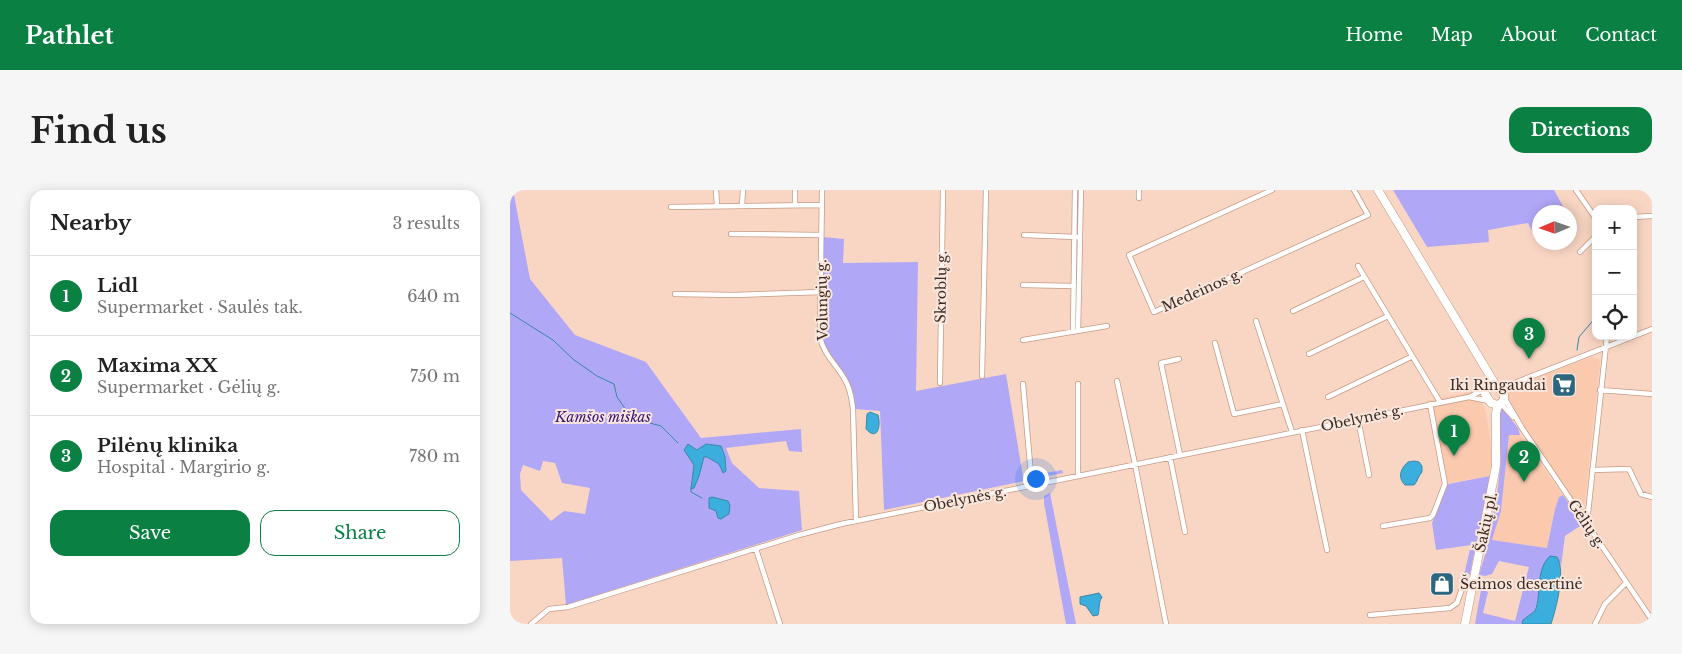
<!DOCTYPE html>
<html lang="en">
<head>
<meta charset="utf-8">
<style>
  :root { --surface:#fff; --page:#f6f6f6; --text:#222; --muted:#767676; --line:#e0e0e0; --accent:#0b8043 }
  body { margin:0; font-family:"Libre Baskerville",serif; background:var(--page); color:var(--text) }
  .controls { position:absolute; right:15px; top:15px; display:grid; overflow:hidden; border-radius:10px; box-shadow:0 2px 12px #0003 }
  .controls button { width:45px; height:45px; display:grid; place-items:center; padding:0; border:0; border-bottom:1px solid var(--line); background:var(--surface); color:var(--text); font:25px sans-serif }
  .compass { position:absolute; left:1022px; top:15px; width:45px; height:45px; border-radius:50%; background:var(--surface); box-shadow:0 2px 12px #0003; rotate:268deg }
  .you { position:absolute; left:525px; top:288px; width:18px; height:18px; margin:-12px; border:4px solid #fff; border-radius:50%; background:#1a73e8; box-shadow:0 0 0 8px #1a73e833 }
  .badge { display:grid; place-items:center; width:32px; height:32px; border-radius:50%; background:var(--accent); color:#fff; font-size:16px; font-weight:700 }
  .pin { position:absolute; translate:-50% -41px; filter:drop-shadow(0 1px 2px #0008) }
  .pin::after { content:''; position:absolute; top:26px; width:18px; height:15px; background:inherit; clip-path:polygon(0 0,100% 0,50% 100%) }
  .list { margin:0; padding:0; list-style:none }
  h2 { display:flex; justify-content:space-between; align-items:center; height:65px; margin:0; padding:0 20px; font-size:21px }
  h2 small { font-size:16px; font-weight:400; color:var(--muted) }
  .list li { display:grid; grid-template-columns:32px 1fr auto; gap:15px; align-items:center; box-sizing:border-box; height:80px; padding:0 20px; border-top:1px solid var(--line) }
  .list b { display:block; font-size:19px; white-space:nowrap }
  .list p { margin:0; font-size:16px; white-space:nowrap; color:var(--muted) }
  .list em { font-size:16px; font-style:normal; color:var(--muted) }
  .actions { display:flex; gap:10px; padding:15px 20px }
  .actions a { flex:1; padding:11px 0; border:1px solid var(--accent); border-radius:15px; text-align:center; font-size:18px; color:var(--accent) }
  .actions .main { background:var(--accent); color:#fff }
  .icon { flex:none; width:28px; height:28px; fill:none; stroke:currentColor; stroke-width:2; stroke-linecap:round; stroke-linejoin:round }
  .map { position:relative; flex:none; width:1142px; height:434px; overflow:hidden; border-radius:15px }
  header { display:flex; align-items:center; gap:30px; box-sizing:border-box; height:70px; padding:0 25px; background:var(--accent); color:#fff }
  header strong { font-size:24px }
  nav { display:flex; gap:28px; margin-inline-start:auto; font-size:18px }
  .intro { display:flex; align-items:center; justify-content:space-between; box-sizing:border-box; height:120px; padding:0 30px }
  h1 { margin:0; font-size:35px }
  .button { padding:12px 22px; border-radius:15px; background:var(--accent); color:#fff; font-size:18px; font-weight:700 }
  main { display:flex; gap:30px; padding:0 30px }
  aside { flex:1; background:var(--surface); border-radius:15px; box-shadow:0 2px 12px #0003 }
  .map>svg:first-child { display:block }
  .built { fill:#fbc9ae }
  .green { fill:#b1a7f7; fill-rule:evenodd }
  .water { fill:#3baedd; stroke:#3b87a5 }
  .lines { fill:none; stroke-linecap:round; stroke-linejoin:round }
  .stream { stroke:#3b87a5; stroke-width:1 }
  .minor-casing { stroke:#c39a85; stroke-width:6 }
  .primary-casing { stroke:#c39a85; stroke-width:9 }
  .minor { stroke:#fff; stroke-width:4.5 }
  .primary { stroke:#fff; stroke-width:8 }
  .labels { text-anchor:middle; stroke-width:4; stroke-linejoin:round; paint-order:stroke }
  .street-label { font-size:14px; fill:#3c2b22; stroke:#f9e7de }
  .poi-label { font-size:14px; fill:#3c2b22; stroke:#f9e7de; text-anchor:end }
  .park-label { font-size:14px; font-style:italic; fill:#351577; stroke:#f9e7de }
</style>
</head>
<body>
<header>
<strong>Pathlet</strong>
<nav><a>Home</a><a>Map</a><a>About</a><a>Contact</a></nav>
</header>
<div class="intro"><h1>Find us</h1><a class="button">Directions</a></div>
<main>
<aside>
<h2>Nearby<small>3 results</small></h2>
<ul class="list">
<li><span class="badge">1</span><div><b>Lidl</b><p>Supermarket · Saulės tak.</p></div><em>640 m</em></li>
<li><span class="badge">2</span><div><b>Maxima XX</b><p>Supermarket · Gėlių g.</p></div><em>750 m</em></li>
<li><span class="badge">3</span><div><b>Pilėnų klinika</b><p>Hospital · Margirio g.</p></div><em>780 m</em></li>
</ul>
<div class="actions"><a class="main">Save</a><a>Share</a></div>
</aside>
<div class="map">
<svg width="1142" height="434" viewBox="0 0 1142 434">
  <rect width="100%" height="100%" fill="#f9d6c4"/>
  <!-- built -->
  <path class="built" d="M1081,167l8,2 1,4 -16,146 -3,2 -74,-111v-7l5,-6z
    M964,201l11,18 5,28 2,23 -2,16 -47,8 -16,-83z
    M999,245h11l43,60 -4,2 -4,12 -8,39 -55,-8 9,-29z"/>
  <!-- green -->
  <path class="green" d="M0,0h3l17,89 45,56 71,27 55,76 100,-9 1,23 -13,-1 -3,-10 -60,7 6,15 27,25 40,3 3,39 -236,75 -4,-47 -52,3zM33,271l12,2 7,20 28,5 -5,26 -21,-3 -13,10 -30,-31 -1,-16 3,-9 17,6z
    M883,0h161l12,22h-26l-1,26h-3l-8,-15 -40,7 1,12 -62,5z
    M313,47l21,2 -1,24 75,-1 -2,129 90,-17 17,103 39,-7 1,3 -179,37 -4,-99 -25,-2 -6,-26 -24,-34 -3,-10z
    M991,218l2,1 15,19 2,7h-11l-8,76 -9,29 55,8 8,-39 4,-12 4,-2 20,29 -18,12 -4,30 -1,-4 -21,31 -4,18 -12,9 -1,4h-47l6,-34h3l4,2 -5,21 32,8 14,-54 -30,-6 -7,13 -7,2 -6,-1 6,-20 12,-60 4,-36 -3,-48z
    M980,286l-20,98 -4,2 -2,-1 7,-30 -35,5 -4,-27 16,-39z
    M540,303l26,131h-10l-22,-121v-7z"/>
  <!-- water -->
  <path class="water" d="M360,222l8,3c3,10 0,27 -12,14l1,-15z
    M178,254l9,6 9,-6 15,2 4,11 1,14 -3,2 -4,-9 -12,-7h-3l-5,19 -5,12 -3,1 3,-24 -10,-15z
    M904,271l5,1 3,4v6c-4,4 -4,9 -8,13h-9c-8,-8 -4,-17 3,-23z
    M202,307l16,4 2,4 -1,9 -8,5 -3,-1 -2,-7 -7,-3v-10z
    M1040,366l7,1c9,14 -1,52 -6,67h-29l1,-4 12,-9c7,-17 0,-41 15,-55z
    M589,403l3,4c-4,6 -2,12 -4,18l-5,1 -7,-10 -6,-2v-7z"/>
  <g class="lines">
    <!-- stream -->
    <path class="stream" d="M0,123l43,27 21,20 23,16 17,8 3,13 9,13 13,10 22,6 17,17
      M1067,160l2,-13 17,-20
      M181,298v4l11,6"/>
    <defs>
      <path id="minor" d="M206,0l1,16
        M312,0l-2,147c4,20 21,31 28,49 3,7 4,15 5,23l3,112
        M762,0l-143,65 25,57 214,-97 -14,-25
        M1066,0l20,29
        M629,8v-8
        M232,15l1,-15
        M285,15v-15
        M161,17l151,-2
        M1123,27l19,-1
        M221,44l90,1
        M514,45l53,2
        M1070,62l16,-16
        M848,76l82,136
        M513,95l51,1
        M165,104l59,1 87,-3
        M783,121l71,-34
        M746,131l36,111
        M568,141l3,-141
        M563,142l2,-142
        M513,150l84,-14
        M705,153l19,71 49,-10
        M799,164l79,-38
        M669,169l-18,4 19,92
        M472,186l4,-186
        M607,191l18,83 31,160
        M430,193l3,-193
        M513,194l9,102
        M568,194v92
        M988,196l14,-2 140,-55
        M1090,200l52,4
        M818,207l83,-40
        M959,207l20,4
        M995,209l17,29 130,192
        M989,215l5,2 9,10
        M848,229l11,56
        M792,240l25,120
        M660,267l15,75
        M1082,280l37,-1 12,25 11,3
        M1074,330l4,-7 19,-177
        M873,336l47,-8 3,-3 12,-31 -15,-80
        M246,359l24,75
        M860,425l80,-7 7,-5 8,-23h9
        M21,434l18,-15 19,-2 231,-72 42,-11 628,-127 16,-8
        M1085,434l10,-20 21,-21"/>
      <path id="primary" d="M868,0l117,194
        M982,194l5,2 7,9v6l-6,4 -7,-2 -6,-9 1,-7z
        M955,434l31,-158v-53l2,-8"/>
    </defs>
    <!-- minor casing -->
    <use href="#minor" class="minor-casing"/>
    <!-- primary casing -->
    <use href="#primary" class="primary-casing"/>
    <!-- minor -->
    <use href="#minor" class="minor"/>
    <!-- primary -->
    <use href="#primary" class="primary"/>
  </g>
  <!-- icons -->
  <defs>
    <symbol id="supermarket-square" viewBox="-11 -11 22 22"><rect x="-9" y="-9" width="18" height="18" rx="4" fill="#2d667f" stroke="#f9e7de"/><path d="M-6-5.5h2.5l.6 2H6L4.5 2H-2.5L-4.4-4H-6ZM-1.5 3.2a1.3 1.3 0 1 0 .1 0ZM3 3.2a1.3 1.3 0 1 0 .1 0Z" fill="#fff"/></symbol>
    <symbol id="shop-square" viewBox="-11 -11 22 22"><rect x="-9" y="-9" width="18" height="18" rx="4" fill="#2d667f" stroke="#f9e7de"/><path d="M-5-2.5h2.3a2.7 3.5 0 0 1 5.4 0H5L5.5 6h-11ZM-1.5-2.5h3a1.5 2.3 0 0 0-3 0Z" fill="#fff"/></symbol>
  </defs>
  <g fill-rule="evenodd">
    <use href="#supermarket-square" x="1040" y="181" width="28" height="28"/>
    <use href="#shop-square" x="918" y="380" width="28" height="28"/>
  </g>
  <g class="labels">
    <!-- street labels -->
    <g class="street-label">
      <text transform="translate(431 97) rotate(-89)" y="5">Skroblų g.</text>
      <text transform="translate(692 100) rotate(-24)" y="5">Medeinos g.</text>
      <text transform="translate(312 110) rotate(-91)" y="5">Volungių g.</text>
      <text transform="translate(852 228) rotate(-12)" y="5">Obelynės g.</text>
      <text transform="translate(455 309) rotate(-11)" y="5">Obelynės g.</text>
      <text transform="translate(976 332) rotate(-78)" y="5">Šakių pl.</text>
      <text transform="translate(1077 334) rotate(56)" y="5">Gėlių g.</text>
    </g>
    <!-- poi labels -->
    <g class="poi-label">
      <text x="1036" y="200">Iki Ringaudai</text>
      <text x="950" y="399" text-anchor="start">Šeimos desertinė</text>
    </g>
    <!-- park labels -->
    <g class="park-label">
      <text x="93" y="232">Kamšos miškas</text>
    </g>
  </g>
</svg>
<div class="controls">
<button>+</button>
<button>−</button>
<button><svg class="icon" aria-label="locate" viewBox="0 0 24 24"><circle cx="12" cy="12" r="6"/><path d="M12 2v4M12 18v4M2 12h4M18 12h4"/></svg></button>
</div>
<svg class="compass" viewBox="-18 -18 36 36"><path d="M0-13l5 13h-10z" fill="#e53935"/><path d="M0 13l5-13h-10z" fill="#767676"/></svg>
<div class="you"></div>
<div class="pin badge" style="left:944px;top:266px">1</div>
<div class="pin badge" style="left:1014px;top:292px">2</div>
<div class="pin badge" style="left:1019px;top:169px">3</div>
</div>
</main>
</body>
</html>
